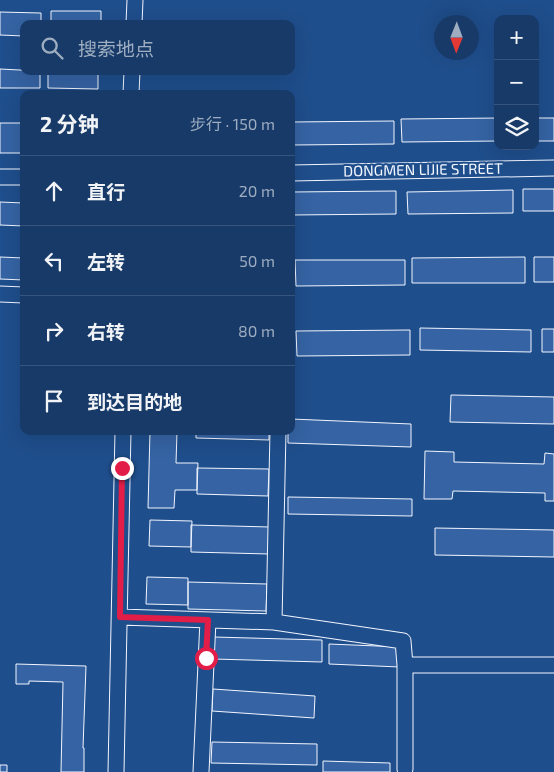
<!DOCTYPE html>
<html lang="zh">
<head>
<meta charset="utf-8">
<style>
  :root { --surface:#173a69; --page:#244571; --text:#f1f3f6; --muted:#9eadc0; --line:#36547d }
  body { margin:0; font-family:"Exo 2","Noto Sans SC",sans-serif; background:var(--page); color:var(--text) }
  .controls { position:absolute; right:15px; top:15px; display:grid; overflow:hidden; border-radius:10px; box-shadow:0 5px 20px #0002 }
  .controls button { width:45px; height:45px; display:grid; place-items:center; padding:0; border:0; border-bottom:1px solid var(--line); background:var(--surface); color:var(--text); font:25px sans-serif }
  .compass { position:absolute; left:434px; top:15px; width:45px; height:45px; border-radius:50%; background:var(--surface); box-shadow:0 5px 20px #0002; rotate:181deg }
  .stop { position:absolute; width:15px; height:15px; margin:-11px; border:4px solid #e11d48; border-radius:50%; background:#fff }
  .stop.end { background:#e11d48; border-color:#fff; box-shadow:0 1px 5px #0008 }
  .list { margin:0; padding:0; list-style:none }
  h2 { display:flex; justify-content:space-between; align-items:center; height:65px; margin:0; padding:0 20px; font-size:21px }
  h2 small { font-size:16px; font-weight:400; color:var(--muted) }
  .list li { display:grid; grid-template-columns:32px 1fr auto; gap:15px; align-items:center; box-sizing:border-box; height:70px; padding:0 20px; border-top:1px solid var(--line) }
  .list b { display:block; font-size:19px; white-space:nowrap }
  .list em { font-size:16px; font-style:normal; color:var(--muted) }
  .icon { flex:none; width:28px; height:28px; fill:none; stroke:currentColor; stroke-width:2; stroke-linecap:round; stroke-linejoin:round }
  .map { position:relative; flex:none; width:554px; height:772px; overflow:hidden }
  .search { position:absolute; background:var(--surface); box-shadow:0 5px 20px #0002; left:20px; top:20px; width:275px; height:55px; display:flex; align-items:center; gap:12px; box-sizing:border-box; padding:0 18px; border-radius:10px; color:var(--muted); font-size:19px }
  .panel { position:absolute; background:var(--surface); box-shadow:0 5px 20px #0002; left:20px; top:90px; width:275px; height:345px; border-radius:10px }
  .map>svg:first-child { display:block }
  .building { fill:#3563a3; stroke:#f2f6ff }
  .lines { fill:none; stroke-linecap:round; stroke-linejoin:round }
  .minor-casing { stroke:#f2f6ff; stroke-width:17 }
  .minor { stroke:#1f4e8c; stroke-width:15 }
  .route { stroke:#e11d48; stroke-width:6 }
  .labels { text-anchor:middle; stroke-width:4; stroke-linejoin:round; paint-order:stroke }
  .street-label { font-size:15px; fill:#f2f6ff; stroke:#1f4e8c }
</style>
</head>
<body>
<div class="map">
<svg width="554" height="772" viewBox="0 0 554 772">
  <rect width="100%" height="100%" fill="#1f4e8c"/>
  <!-- building -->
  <path class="building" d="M51,11h50v13h-50z
    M0,12l41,1v11h-17v12l-24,-1z
    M0,69l40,2v17h-40z
    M48,71h50v18l-50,-1z
    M498,118v23l-96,1 -1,-23z
    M535,118h19v23h-19z
    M394,121v23l-102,1v-23z
    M0,123h24v30h-24z
    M523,189h31v22h-31z
    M513,190v23l-105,1 -1,-22z
    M396,191v23l-105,1v-23z
    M0,202l24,1v23l-24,-1z
    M0,257l24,1v22l-24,-1z
    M525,257v26h-113v-25z
    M534,257h20v25h-20z
    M295,260h110v25l-109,1z
    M420,328l111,2v22l-111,-2z
    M542,329h12v23h-12z
    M410,330v25l-113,1 -1,-25z
    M451,395l103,2v27l-104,-2z
    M291,419l120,5v23l-123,-4v-12h3z
    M150,431h119v9l-73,-2v-5l-19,-1 -1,31h22l-1,27h-22l-1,18h-26z
    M425,451l29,1v10l90,2 1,-11 9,1v47h-9v-8l-92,-2 -1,8h-28z
    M197,468l72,1 -1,27 -71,-2z
    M288,497l124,2v17l-124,-2z
    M150,520l42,1 -1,26 -42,-1z
    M191,525l79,2 -1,27 -78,-2z
    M435,528l119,2v27l-119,-2z
    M147,577l41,1v27l-42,-1z
    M188,582l79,2 -1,27 -78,-2z
    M214,637l108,3v22l-109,-3z
    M329,644l72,3 -1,20 -71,-3z
    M16,664l70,2 -3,82h1v24h-23l2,-90 -34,-1v3h-13z
    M213,689l102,7 -1,22 -102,-7z
    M212,742l105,2v21l-106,-2z
    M323,761l67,2v9h-67z
    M0,765h7v7h-7z"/>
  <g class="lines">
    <defs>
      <path id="minor" d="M134,24l1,-24
        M131,94l1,-23
        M291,173l263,-5
        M0,177h24
        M0,294l24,1
        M120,617l154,5 129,19 2,24h149
        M274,622l4,-191
        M405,665v104
        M116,772l7,-341
        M201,772l7,-152"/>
    </defs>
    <!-- minor casing -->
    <use href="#minor" class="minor-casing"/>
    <!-- minor -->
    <use href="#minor" class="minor"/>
  </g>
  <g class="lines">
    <!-- route -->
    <path class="route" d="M122,468l-2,149 88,3 -2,38"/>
  </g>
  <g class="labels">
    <!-- street labels -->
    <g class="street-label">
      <text transform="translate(423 170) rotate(-1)" y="5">DONGMEN LIJIE STREET</text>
    </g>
  </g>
</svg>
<div class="controls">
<button>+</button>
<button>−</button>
<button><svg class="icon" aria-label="layers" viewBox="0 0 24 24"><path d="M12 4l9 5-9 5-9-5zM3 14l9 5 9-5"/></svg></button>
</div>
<svg class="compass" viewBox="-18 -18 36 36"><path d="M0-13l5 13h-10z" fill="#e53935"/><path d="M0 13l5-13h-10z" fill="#9eadc0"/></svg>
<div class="stop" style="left:206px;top:658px"></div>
<div class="stop end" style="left:122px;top:468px"></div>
<div class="search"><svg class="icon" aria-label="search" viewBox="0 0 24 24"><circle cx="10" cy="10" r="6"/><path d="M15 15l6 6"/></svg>搜索地点</div>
<section class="panel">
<h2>2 分钟<small>步行 · 150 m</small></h2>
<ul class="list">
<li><svg class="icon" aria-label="ahead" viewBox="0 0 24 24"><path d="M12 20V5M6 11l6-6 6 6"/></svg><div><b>直行</b></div><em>20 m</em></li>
<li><svg class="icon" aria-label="left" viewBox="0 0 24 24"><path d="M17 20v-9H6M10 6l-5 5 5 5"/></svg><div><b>左转</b></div><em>50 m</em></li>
<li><svg class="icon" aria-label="right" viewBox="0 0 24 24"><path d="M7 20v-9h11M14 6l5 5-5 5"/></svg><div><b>右转</b></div><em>80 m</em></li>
<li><svg class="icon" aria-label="arrive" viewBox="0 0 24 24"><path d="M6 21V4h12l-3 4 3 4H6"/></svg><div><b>到达目的地</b></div></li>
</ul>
</section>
</div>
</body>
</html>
